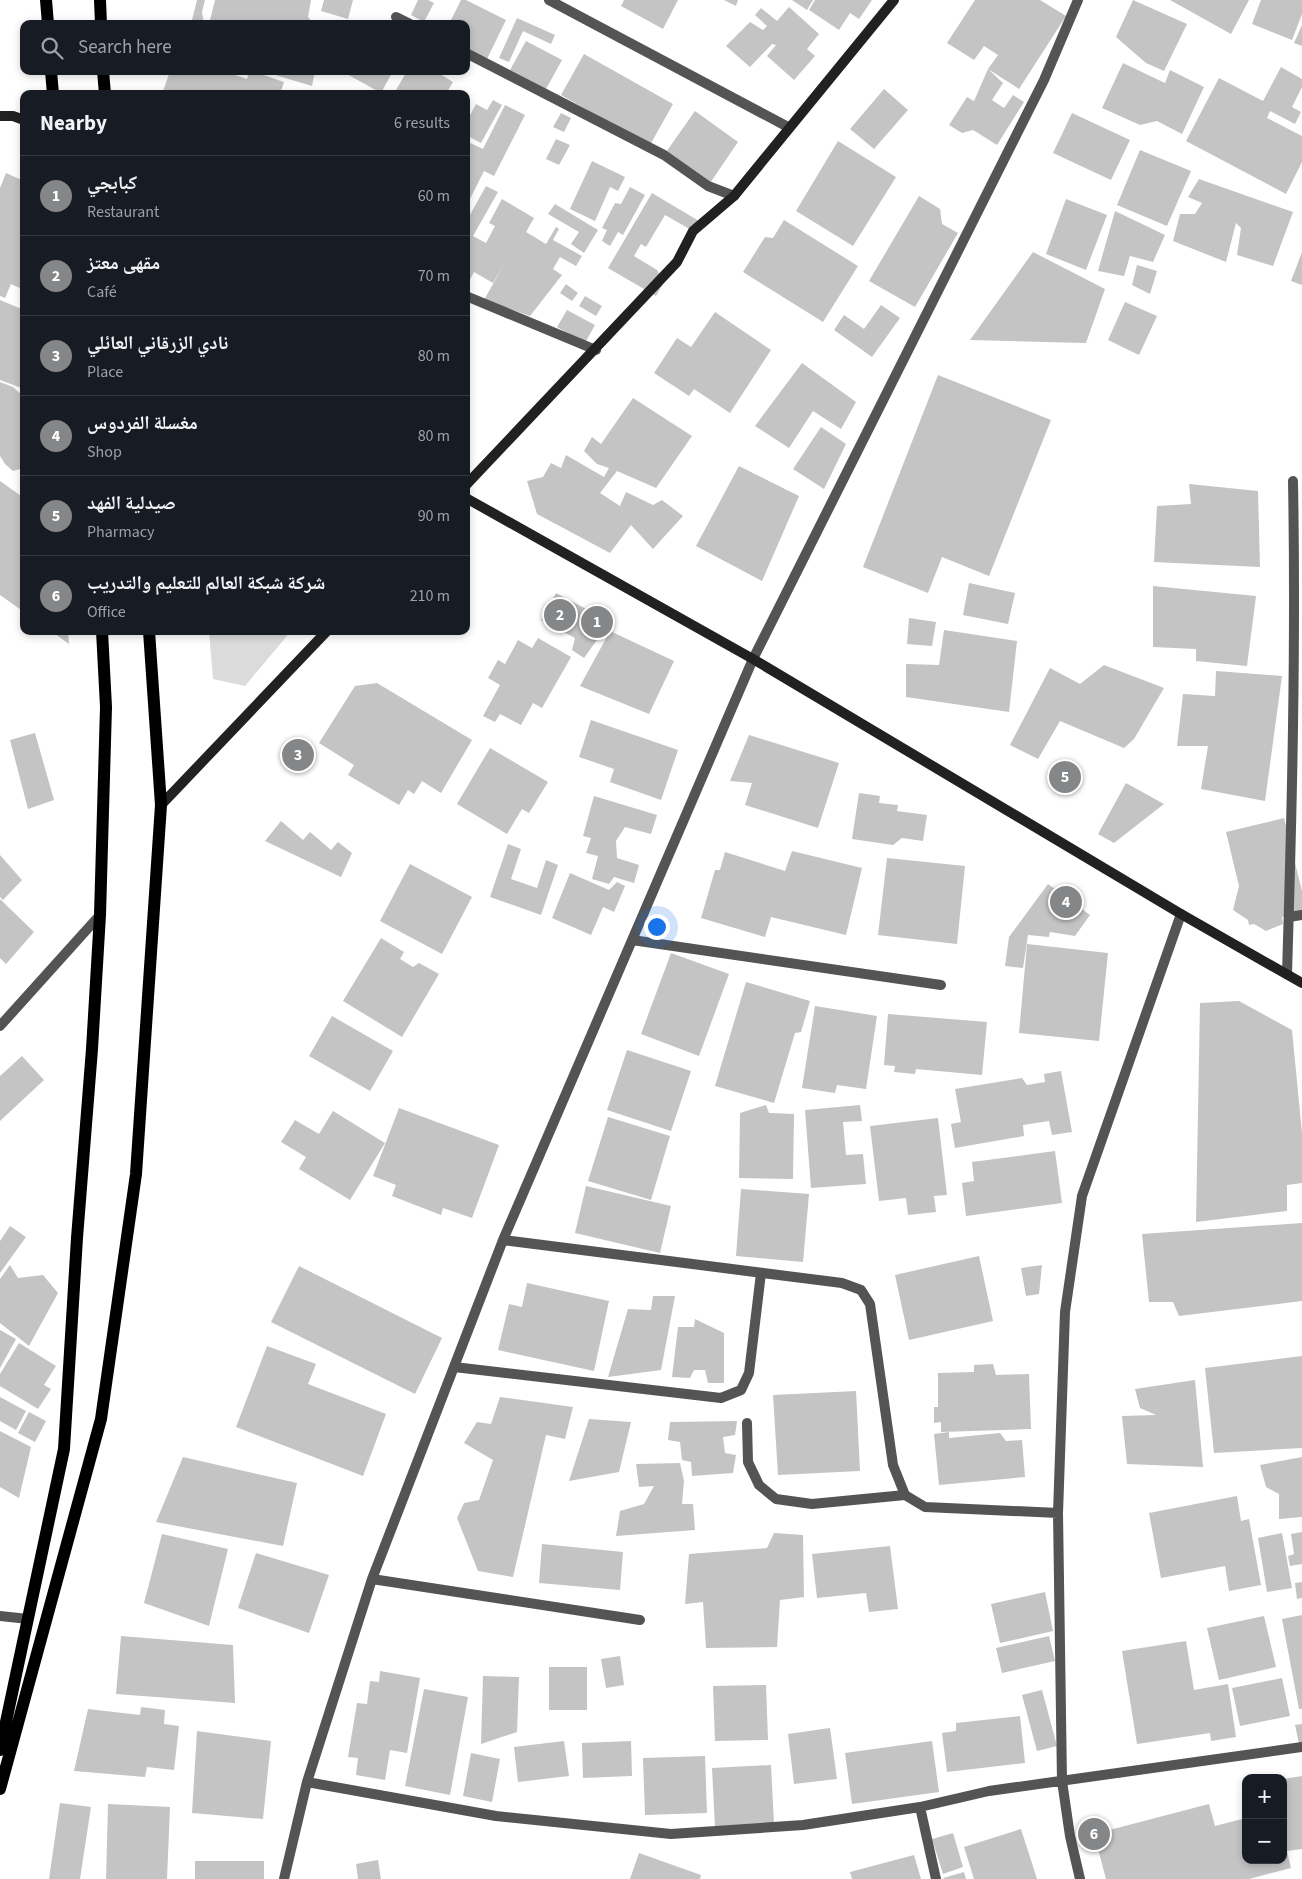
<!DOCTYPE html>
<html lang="en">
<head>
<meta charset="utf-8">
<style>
  :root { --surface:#171b24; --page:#20242c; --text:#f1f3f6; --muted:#9ea1a6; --line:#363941; --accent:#858687 }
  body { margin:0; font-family:"Source Sans 3","Noto Naskh Arabic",sans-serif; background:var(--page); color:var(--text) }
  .controls { position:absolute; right:15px; bottom:15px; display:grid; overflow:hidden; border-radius:10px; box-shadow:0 2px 8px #0003 }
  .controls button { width:45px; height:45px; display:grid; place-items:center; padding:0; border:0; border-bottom:1px solid var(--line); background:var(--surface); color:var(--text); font:25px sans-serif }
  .you { position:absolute; left:656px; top:926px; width:18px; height:18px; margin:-12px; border:4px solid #fff; border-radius:50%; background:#1a73e8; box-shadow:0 0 0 8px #1a73e833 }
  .badge { display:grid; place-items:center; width:32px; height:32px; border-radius:50%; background:var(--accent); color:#fff; font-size:16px; font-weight:700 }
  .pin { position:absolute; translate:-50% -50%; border:2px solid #fff; box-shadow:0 1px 5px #0006 }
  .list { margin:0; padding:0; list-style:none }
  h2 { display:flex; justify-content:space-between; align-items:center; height:65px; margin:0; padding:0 20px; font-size:21px }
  h2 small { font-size:16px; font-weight:400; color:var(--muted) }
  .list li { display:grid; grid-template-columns:32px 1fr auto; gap:15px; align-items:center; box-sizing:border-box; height:80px; padding:0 20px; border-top:1px solid var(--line) }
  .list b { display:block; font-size:19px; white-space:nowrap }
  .list p { margin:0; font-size:16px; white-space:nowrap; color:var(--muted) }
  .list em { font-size:16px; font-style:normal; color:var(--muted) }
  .icon { flex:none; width:28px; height:28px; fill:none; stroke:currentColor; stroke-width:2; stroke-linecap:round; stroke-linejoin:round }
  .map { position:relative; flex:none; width:1302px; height:1879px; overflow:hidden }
  .search { position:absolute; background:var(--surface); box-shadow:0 2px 8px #0003; left:20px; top:20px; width:450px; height:55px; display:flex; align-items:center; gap:12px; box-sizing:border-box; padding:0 18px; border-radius:10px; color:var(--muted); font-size:19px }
  .panel { position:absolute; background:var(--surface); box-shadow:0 2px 8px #0003; left:20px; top:90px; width:450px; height:545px; border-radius:10px }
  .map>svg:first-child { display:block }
  .green { fill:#dbdbdb }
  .building { fill:#c4c4c4 }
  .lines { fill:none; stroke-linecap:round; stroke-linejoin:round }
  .lane { stroke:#545454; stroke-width:10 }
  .street { stroke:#545454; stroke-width:10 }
  .secondary { stroke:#212121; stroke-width:10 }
  .primary { stroke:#000; stroke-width:12 }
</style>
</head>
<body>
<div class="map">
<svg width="1302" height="1879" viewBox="0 0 1302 1879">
  <rect width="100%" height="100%" fill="#fff"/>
  <!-- green -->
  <path class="green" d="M209,631h82l-46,55 -32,-7z"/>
  <!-- building -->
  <path class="building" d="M197,0h8l-3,12 2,12h-13z
    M215,0h96l-3,17 6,7h-105z
    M324,0h29l-5,19 -27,-8z
    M418,0h10l6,3 -10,19 -13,-7z
    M461,0h5l40,20 -19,39 -21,-10v-25h-17z
    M624,0h54l-15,29 -42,-23z
    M724,0h14l-2,6z
    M792,0h21l-6,10z
    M815,0h57l-13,19 -9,-6 -11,17 -30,-20z
    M975,0h65l26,16 -47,73 -31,-20 10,-14 -14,-9 -10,14 -27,-17z
    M1133,0l54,24 -23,47 -18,-8 -30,-26z
    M1170,0h79l-18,34z
    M1261,0h41v14l-10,26 -40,-16z
    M789,7l30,27 -12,15 8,7 -21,24 -27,-24 9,-11 -4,-1 -22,23 -24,-21 24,-24 13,8 4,-4 -12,-11 6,-7 16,13z
    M517,18l38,17 -4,9 -28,-13 -14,31 -10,-4z
    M1302,25v21l-8,-3z
    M526,41l36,19 -16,29 -36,-19z
    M584,54l89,50 -23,41 -89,-50z
    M1123,63l42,20 5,-13 34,17 -22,47 -25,-13 -17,4 -38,-17z
    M1281,67l21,12v8l-10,20 9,5 -6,12 -25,-13 -3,7 35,18v26l-16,32 -100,-53 33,-63 44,23z
    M988,69l15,14 -11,17 12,8 9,-13 11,7 -27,43 -24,-15 -11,3 -13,-8 18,-28 7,4z
    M170,71h53l24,8 2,-8h3l32,11 -4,12h-118z
    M262,71h53l-3,15z
    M346,71h47l-12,22 -36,-20z
    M407,71h28l18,11 -7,12h-45l-5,-4z
    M884,89l24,21 -34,39 -24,-20z
    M493,100l9,5 -21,38 -15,-8v-12l10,-19 11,6z
    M505,105l20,10 -31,61 -10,-5 -18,36v-66l17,8z
    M695,111l43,31 -30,44 -44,-31z
    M561,113l10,5 -7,14 -11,-5z
    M1072,113l58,27 -19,40 -58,-27z
    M556,139l14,6 -11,20 -13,-6z
    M838,141l58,36 -43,69 -57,-35z
    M1140,150l51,21 -24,55 -50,-21z
    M592,161l33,16 -7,14 -8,-4 -15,34 -25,-12z
    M6,173l18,8v109l-13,-6 -6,14 -5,-2v-108z
    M1199,179l94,33 -20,54 -36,-11 4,-27 -5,-5 -10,39 -53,-21 7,-27h15l7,-11 -14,-6z
    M486,186l12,6 -25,44 13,7 9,-17 -6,-3 13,-24 32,19 -8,14 20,12 10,-17 3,2 -6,11 29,16 -6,10 -16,-9 -7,12 9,6 -32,41 -46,-16 23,-41 -14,24 -19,-11 -8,15v-65z
    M630,187l15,8 -22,40 -5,-3 -8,14 -8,-5 5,-11 -5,-2 13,-25 6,1z
    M652,193l47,28 -6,10 -28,-16 -19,32 -5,-3 -7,12 23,14 7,12 -8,14 -48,-28z
    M919,196l21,13 2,15 16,9 -43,74 -46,-26z
    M1066,199l41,16 -21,55 -40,-16z
    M555,204l43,26 -14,23 -13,-9 8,-12 -31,-18z
    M1115,211l50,24 -12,27 -23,-6 -6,20 -26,-5z
    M784,220l74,46 -35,56 -80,-50 22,-35 8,1z
    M1033,252l72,37 -19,54 -116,-3z
    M1302,252v33l-11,-4z
    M1137,265l20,6 -7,23 -18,-9z
    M566,284l12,9 -6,8 -12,-8z
    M585,296l17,10 -6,10 -17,-10z
    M0,300l24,10v79l-24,-9z
    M1125,302l32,14 -18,39 -31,-15z
    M881,305l19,13 -28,39 -38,-27 10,-15 20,14z
    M567,310l28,15 -10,18 -28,-16z
    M715,312l56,38 -41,63 -36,-24 -5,7 -35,-23 23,-35 14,9z
    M802,363l54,39 -15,27 -28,-18 -24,37 -34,-22z
    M938,375l113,45 -62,156 -47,-19 -14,36 -65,-26z
    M0,382l13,5 11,10v71l-11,3 -8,-7 -5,-8z
    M633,398l59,38 -36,52 -39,-17 -17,22 20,13 6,-14 27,13 9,-5 21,16 -30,33 -22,-24 -21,28 -73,-39 -10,-33 16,-4 8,-14 10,5 5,-13 38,22 5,-9 -12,-4 -13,-13 8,-14 9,7z
    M821,427l25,17 -22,45 -31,-20z
    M739,466l60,30 -37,85 -66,-35z
    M0,481l24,17v114l-24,-17z
    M1189,484l69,7 2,76 -106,-5 3,-56 34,-2z
    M969,583l46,10 -7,31 -45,-9z
    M1153,586l103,10 -9,70 -51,-5v-12l-43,-2z
    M556,593l53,28v2l-25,35 -12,-8 3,-12 -34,-18z
    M909,618l27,4 -4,24 -25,-2z
    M944,630l73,11 -8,71 -103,-15v-33l33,1z
    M51,631h17l1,13z
    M610,631l64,30 -25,53 -69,-28z
    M538,638l33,19 -29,51 -9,-5 -12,22 -21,-11 -5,8 -12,-6 17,-31 -12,-7 10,-18 7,4 13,-24 14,8z
    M1104,665l60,23 -30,51 -10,9 -64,-27 -22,38 -28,-14 40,-77 30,16z
    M1216,671l66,5 -17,125 -64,-12 7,-43h-31l6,-52 32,2z
    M377,683l95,57 -31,53 -19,-12 -8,13 -6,-4 -9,15 -51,-30 6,-10 -35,-22 36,-57z
    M591,720l87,30 -17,50 -51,-18 4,-13 -35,-12z
    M35,733l19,67 -26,9 -18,-69z
    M749,735l90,28 -21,65 -73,-23 7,-22 -22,-2z
    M490,748l58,34 -19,31 -7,-4 -15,25 -50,-30z
    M1126,783l38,21 -50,39 -16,-9z
    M859,793l21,3 -1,7 19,2 -1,6 30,4 -4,26 -21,-3 -9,7 -41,-6z
    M594,796l63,19 -6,19 -26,-7 -9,14 1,17 22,7 -5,18 -20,-6 -5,7 -17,-5 6,-23 -12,-3 5,-15 -8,-2z
    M1284,818l18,73v21l-20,5 1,7 -17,7 -12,-7 -5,1 -1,-5 -15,-10 6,-24 -13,-54z
    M281,821l22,19 7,-8 21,18 7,-8 14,11 -11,24 -76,-36z
    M508,844l13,5 -10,30 26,9 9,-28 12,5 -17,50 -51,-18z
    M792,851l70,17 -16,67 -75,-18 -6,20 -64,-19 14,-48h5l5,-18 60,19z
    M0,855l22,25 -19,20 -3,-3z
    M887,858l78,8 -8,78 -79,-9z
    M410,864l62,33 -30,57 -62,-33z
    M570,873l39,17 8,-8 8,4 -11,26 -11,-5 -12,28 -39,-17z
    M1048,884l42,31 -15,21 -25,-4 -1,5 -21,-2 -5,33 -18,-2 4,-29z
    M0,899l34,33 -28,32 -6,-6z
    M381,938l23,14 -4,7 13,8 6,-4 20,11 -37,63 -59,-36z
    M1027,944l81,9 -9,88 -80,-8z
    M671,953l58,21 -30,82 -58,-22z
    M746,982l64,19 -9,31 -6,1 -21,70 -59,-17z
    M1239,1001l53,29 10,103v50l-15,2v26l-91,11 4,-219z
    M815,1006l62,10 -11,73 -29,-4 -2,8 -33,-5z
    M888,1014l99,8 -5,53 -66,-6 -1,5 -21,-2 1,-6 -11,-1z
    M332,1016l61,35 -23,40 -61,-35z
    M627,1050l64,21 -20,60 -64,-21z
    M22,1056l22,24 -44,41v-45z
    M1061,1071l11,61 -20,3 -3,-14 -26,4 1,11 -69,12 -4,-24 10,-2 -6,-33 67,-11 5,7 18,-3 -1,-8z
    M766,1105l3,8 25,1 -1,65 -54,-1 1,-65z
    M860,1105l2,16 -19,1 3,33 17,-1 3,30 -55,4 -6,-78z
    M399,1108l100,37 -27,73 -29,-10 -2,7 -49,-19 4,-11 -23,-9z
    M333,1111l52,32 -35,57 -51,-31 7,-12 -25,-15 14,-22 24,14z
    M608,1117l62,19 -19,64 -63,-19z
    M938,1118l9,77 -13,1 2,16 -28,3 -2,-17 -27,3 -9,-75z
    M1055,1151l7,52 -96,13 -4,-33 12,-2 -2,-19z
    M586,1186l85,20 -11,47 -85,-20z
    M741,1189l68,5 -6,68 -67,-6z
    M1302,1223v78l-123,15 -6,-14h-24l-7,-68z
    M10,1226l16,11 -26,36v-32z
    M979,1256l14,65 -84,19 -14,-65z
    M10,1265l8,13 25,-3 15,18 -29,53 -29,-23v-44z
    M1042,1265l-3,29 -13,2 -5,-28z
    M299,1266l143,72 -27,56 -144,-72z
    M527,1283l82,18 -15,70 -96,-21 11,-46 13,3z
    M653,1296h22l-14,74 -53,7 20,-68 23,1z
    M695,1319l29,14v50h-16l-3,-13h-11l-4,8 -18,-1 6,-50h16z
    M0,1330l16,9 -16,29z
    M19,1343l37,23 -12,19 7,4 -13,20 -38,-23v-12z
    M267,1346l49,18 -8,20 78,30 -23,62 -127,-49z
    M1302,1356v92l-88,5 -9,-85z
    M993,1364l3,11 33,-1 2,55 -90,3v-10l-7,1v-16h4v-34l36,-1v-7z
    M1195,1380l8,87 -76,-3 -5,-48 34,-1 -16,-7 -5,-19z
    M856,1391l4,80 -82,4 -5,-80z
    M0,1397l26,14 -10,19 -16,-9z
    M500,1397l73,10 -8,32 -19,-4 -33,142 -35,-6 -21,-53 7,-15 15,-3 14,-40 -29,-17 13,-21 14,2z
    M29,1412l17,9 -11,21 -17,-9z
    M589,1419l42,3 -12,50 -50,9z
    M737,1421l-2,14 -12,2 2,16 11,2 -3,18 -41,3 -1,-14 -9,-2 -2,-18 -12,-2 2,-18z
    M0,1431l31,16 -12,51 -19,-11z
    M949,1432v6l51,-5 6,8 16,-1 3,37 -86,8 -5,-51z
    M183,1457l114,26 -14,63 -127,-24z
    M1302,1457v60l-23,2v-25l-13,-7 -6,-22z
    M680,1463l4,18 -2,23h11l2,26 -79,6 4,-25 24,-7 10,-18 -15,1 -3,-23z
    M1237,1496l4,25 8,-2 12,66 -32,6 -4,-25 -64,12 -12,-65z
    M1302,1532v32l-12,2 -2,-10 6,-2 -3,-20z
    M774,1533l29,2 1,62 -24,3 -3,47 -71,1 -3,-46 -18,2 4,-50 78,-6z
    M1282,1533l10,55 -25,4 -9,-54z
    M162,1534l66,15 -19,77 -65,-23z
    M542,1544l81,8 -3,38 -81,-7z
    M890,1546l8,63 -29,3 -3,-19 -49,5 -5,-44z
    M256,1553l73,22 -20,58 -71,-25z
    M1302,1582v16l-5,1 -2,-16z
    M1045,1592l8,39 -53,12 -9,-39z
    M1302,1615v94h-3l-17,-90z
    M1264,1616l12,51 -57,13 -12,-52z
    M121,1636l112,9 2,58 -119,-9z
    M1049,1636l6,25 -53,12 -6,-25z
    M1186,1641l8,49 34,-6 8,53 -25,4 -1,-8 -73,11 -15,-93z
    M620,1656l4,29 -18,3 -5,-29z
    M549,1667h38v43h-38z
    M380,1671l40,7 -13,75 -17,-3 -5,30 -29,-5 2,-17 -10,-1 9,-54 10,1 3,-23 9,1z
    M483,1676l36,1 -2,55 -36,12z
    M1282,1678l8,38 -50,10 -8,-38z
    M766,1685l2,55 -53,1 -2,-55z
    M424,1689l44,8 -18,98 -45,-9z
    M1042,1690l15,56 -20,5 -15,-56z
    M141,1707l24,3 -1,14 15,2 -5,44 -27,-3 -2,10 -71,-6 14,-62 52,6z
    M1020,1716l5,47 -78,9 -5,-39 14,-2v-8z
    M1302,1724v20h-3l-4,-19z
    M830,1728l7,51 -43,5 -6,-50z
    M197,1731l74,10 -8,78 -71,-6z
    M564,1741l5,35 -51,6 -4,-35z
    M631,1741l1,35 -49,2 -1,-35z
    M932,1741l7,51 -87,12 -7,-51z
    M471,1753l29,6 -8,43 -29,-6z
    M705,1756l2,57 -62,2 -2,-57z
    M771,1765l3,59 -59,3 -3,-59z
    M1302,1776v73l-15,2 4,17 -42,11h-143l-12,-45 115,-30 6,22 31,-8v42h37v-20l3,8 -3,-17v-52z
    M60,1803l31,4 -11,72h-31z
    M108,1804l62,3 -3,72h-61z
    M1021,1829l16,50h-63l-10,-32z
    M953,1833l10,34 -20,7 -11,-35z
    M639,1853l62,22 -1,4h-70z
    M914,1855l7,24h-69l-2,-7z
    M378,1860l3,19h-23l-2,-15z
    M195,1861h69v18h-69z
    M964,1872l2,7h-22l-1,-1z"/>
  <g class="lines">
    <!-- lane -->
    <path class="lane" d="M747,1423l1,39 11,23 17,14 36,5 93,-9"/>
    <!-- street -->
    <path class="street" d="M549,0l239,127
      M396,17l14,7
      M466,53l198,102 44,31 26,10
      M466,296l130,54
      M1289,917l13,-2
      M632,940l309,45
      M1287,974c5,-165 9,-329 6,-493
      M0,1026l100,-111
      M503,1240l339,43 19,7 9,14 23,161 12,30 20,12 133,6
      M454,1367l267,31 20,-8 8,-17 12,-100
      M372,1579l268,41
      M0,1616l28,3
      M307,1782l189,34 175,18 132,-9 117,-18 69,-16 313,-44
      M920,1807l16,72
      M284,1879l23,-97 65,-203 131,-339 250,-581 291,-579 34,-80
      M1080,1879l-10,-43 -8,-55 -4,-268 7,-201 17,-116 99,-282"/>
    <!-- secondary -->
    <path class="secondary" d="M0,116h13l11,4
      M466,485l211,-223 16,-31 41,-35 160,-196
      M466,498l287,161 428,255 121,69
      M161,805l166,-174"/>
    <!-- primary -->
    <path class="primary" d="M46,0l2,24
      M100,0l1,24
      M51,71l2,23
      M103,71l2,23
      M0,1750l64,-301 13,-211 15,-189 8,-134 6,-208 -4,-76
      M0,1789l101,-370 35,-245 25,-369 -12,-174"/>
  </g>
</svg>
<div class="controls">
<button>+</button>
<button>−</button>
</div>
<div class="you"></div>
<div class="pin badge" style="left:597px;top:622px">1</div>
<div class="pin badge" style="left:560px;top:615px">2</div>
<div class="pin badge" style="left:298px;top:755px">3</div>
<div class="pin badge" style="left:1066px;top:902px">4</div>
<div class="pin badge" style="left:1065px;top:777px">5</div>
<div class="pin badge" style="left:1094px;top:1834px">6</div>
<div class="search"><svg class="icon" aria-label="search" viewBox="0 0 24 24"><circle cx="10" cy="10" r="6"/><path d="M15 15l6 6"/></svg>Search here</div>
<section class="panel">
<h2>Nearby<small>6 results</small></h2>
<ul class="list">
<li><span class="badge">1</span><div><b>كبابجي</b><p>Restaurant</p></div><em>60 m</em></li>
<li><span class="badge">2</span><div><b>مقهى معتز</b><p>Café</p></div><em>70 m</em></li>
<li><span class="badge">3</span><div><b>نادي الزرقاني العائلي</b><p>Place</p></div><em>80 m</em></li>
<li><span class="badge">4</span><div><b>مغسلة الفردوس</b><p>Shop</p></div><em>80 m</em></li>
<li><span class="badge">5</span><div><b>صيدلية الفهد</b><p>Pharmacy</p></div><em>90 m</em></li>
<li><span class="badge">6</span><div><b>شركة شبكة العالم للتعليم والتدريب</b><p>Office</p></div><em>210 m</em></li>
</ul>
</section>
</div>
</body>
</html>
